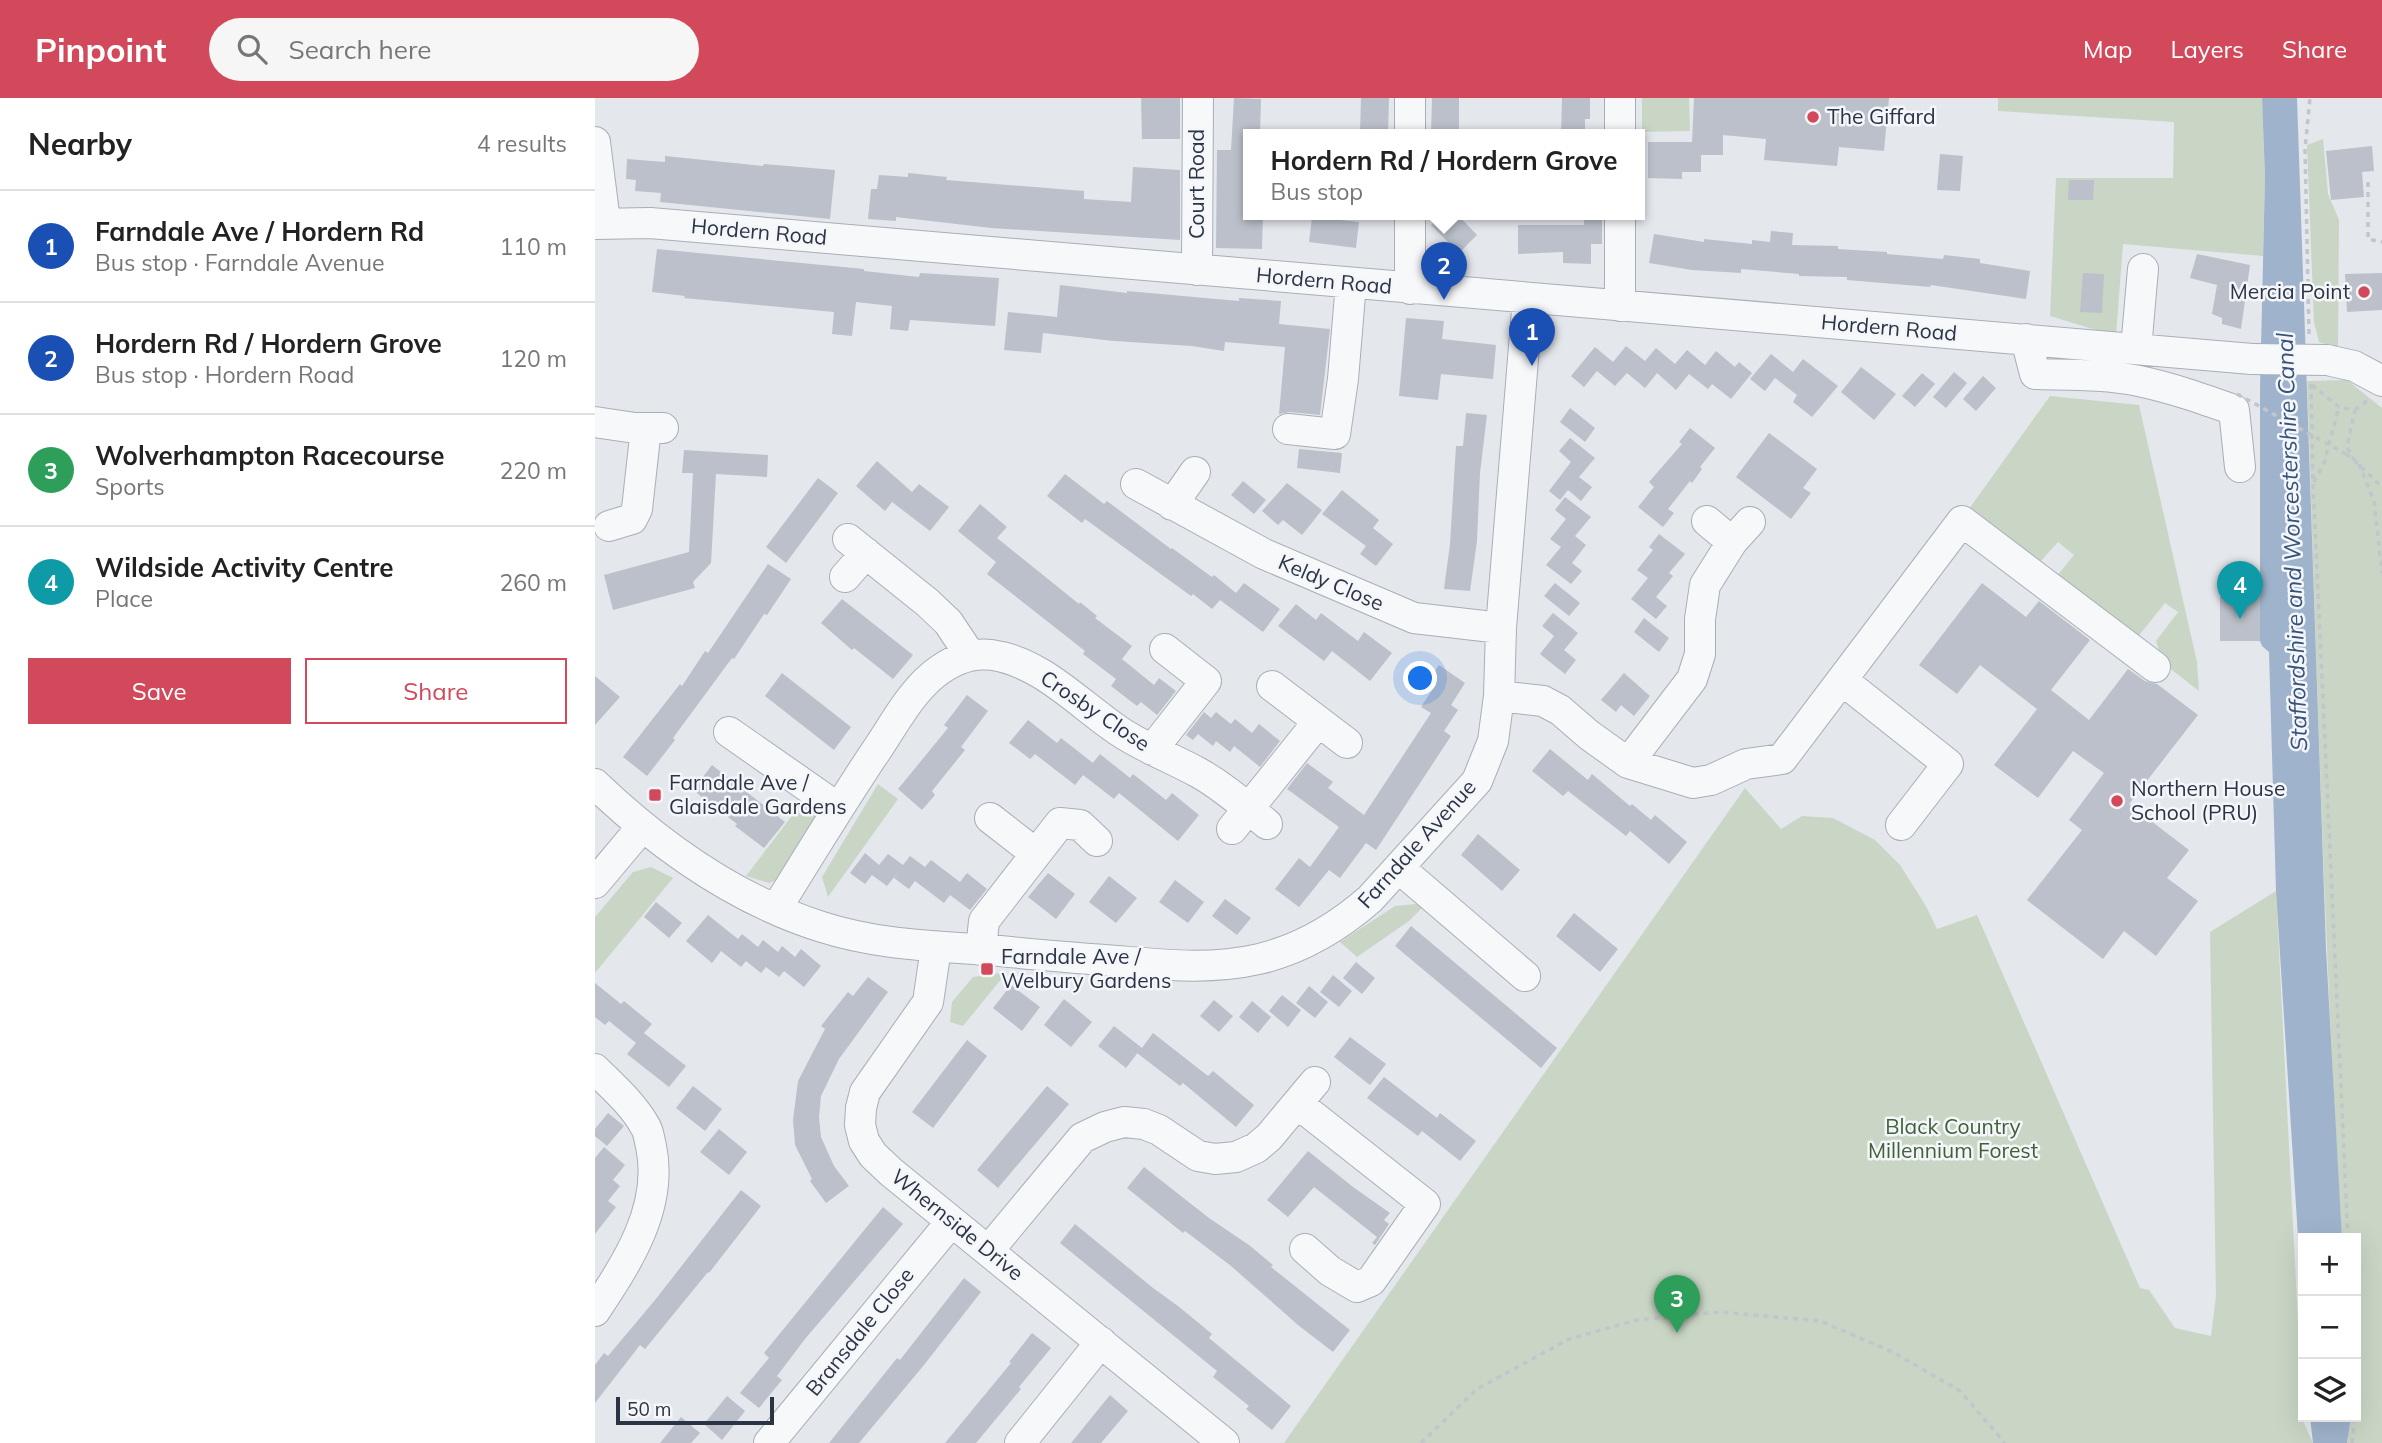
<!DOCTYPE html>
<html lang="en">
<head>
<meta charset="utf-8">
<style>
  :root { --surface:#fff; --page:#f6f6f6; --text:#222; --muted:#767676; --line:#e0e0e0; --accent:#d1495b }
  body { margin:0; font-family:Mulish,sans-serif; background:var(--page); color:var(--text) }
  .controls { position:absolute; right:21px; bottom:21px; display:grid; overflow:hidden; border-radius:0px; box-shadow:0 7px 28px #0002 }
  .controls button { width:63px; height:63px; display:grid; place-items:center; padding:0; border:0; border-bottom:2px solid var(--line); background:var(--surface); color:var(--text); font:35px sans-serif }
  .scale { position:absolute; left:21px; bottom:18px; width:158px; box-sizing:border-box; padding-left:7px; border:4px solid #2b3445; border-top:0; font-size:19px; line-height:24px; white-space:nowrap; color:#2b3445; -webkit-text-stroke:5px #f4f6f9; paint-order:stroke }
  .you { position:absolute; left:826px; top:581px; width:24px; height:24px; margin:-18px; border:5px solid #fff; border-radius:50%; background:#1a73e8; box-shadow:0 0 0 10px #1a73e833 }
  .badge { display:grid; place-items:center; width:46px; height:46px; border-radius:50%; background:var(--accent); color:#fff; font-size:23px; font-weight:700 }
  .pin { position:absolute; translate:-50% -58px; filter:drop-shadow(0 2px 4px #0008) }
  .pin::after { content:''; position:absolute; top:37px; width:24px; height:21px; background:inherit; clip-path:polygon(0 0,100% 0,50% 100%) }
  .popup { position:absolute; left:648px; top:31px; width:402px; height:91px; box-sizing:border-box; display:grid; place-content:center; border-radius:0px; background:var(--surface); filter:drop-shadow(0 2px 5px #0005); font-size:23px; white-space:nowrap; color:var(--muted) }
  .popup b { font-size:26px; color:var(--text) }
  .popup::after { content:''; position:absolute; left:50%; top:100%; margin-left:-14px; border:14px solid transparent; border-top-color:var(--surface) }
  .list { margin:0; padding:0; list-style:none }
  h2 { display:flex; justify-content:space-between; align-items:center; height:91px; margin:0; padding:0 28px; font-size:30px }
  h2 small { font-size:23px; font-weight:400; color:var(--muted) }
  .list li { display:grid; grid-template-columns:46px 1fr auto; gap:21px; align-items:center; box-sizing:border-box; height:112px; padding:0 28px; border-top:2px solid var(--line) }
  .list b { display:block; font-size:26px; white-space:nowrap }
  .list p { margin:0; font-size:23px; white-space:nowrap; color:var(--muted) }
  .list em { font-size:23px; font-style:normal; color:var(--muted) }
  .actions { display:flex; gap:14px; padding:21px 28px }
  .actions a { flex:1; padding:16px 0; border:2px solid var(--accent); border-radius:0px; text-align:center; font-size:24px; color:var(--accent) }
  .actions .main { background:var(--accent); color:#fff }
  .icon { flex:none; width:38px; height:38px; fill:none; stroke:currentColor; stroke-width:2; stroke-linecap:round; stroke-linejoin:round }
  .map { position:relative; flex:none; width:1787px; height:1345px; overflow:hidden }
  header { display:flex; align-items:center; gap:42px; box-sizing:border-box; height:98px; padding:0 35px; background:var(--accent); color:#fff }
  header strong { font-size:33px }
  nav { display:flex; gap:38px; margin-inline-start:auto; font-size:24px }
  .search { width:490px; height:63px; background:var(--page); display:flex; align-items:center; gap:18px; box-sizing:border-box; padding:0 24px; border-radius:38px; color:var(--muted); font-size:26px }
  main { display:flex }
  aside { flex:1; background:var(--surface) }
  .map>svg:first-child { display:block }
  .green { fill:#c9d6c5 }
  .water { fill:#9fb4cc }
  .building { fill:#bbc0ca }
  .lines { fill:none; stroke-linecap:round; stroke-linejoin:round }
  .minor-casing { stroke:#a9aeb7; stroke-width:32 }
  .path { stroke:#c2c5cb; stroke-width:3.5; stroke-dasharray:5 5; stroke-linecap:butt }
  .minor { stroke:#f7f8fa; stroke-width:30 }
  .minor-bridge-casing { stroke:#a9aeb7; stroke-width:32; stroke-linecap:butt }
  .path-bridge { stroke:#c2c5cb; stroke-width:3.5; stroke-dasharray:5 5; stroke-linecap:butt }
  .minor-bridge { stroke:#f7f8fa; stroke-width:30 }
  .poi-dot { fill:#d1495b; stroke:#f4f6f9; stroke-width:2.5 }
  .labels { text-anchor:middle; stroke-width:5; stroke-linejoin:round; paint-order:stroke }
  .poi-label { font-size:21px; fill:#2b3445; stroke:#f4f6f9; text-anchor:start }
  .street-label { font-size:21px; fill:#2b3445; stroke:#f4f6f9 }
  .park-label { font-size:21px; fill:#3f6138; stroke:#f4f6f9 }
  .water-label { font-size:23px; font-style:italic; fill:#34527a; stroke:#f4f6f9 }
</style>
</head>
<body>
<header>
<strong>Pinpoint</strong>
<div class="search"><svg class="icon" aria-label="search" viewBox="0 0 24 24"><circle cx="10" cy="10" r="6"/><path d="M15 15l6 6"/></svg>Search here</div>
<nav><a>Map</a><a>Layers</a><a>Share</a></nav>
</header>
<main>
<aside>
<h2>Nearby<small>4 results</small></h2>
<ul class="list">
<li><span class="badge" style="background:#1a4fb4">1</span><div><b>Farndale Ave / Hordern Rd</b><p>Bus stop · Farndale Avenue</p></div><em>110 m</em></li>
<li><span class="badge" style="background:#1a4fb4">2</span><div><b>Hordern Rd / Hordern Grove</b><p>Bus stop · Hordern Road</p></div><em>120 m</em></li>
<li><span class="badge" style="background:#2e9e5b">3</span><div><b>Wolverhampton Racecourse</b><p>Sports</p></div><em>220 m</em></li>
<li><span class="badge" style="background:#0f9aa8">4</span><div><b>Wildside Activity Centre</b><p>Place</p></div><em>260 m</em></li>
</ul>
<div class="actions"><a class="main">Save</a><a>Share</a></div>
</aside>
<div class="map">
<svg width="1787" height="1345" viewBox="0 0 1787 1345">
  <rect width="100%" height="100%" fill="#e4e7ec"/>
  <!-- green -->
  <path class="green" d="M1047,0h47l1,33 -48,1z
    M1403,0h264l3,79 -2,79 -140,-12 -7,92 -66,-20 6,-138h117l1,-56 -176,-11z
    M1728,41l5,55 11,26 -1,128 -19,-6 -5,-20 -7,-177z
    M1752,282l35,28v1035h-35l4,-26h5v-179h-14c-18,-285 -25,-571 -35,-857z
    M1455,298l89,9 58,257 2,29 -36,-28 -7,-22 22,-29 -13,-9 -28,35 -81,-61 18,-22 -16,-13 -18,20 -71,-53z
    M283,686l20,15 -70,98 -6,-20z
    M1150,690l36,41 21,-13 31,2 42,22 25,25 26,41 11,23 40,-14 163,373 9,2 26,38 36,8 5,-40 -6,-364 66,-41 27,530 10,22h-1029z
    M209,702l22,16 -39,60 -18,7 -23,-7z
    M56,769l22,11 -78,95v-56l38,-45z
    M832,805l-18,18 -52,36 -17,-15 55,-36z
    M412,874l-44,54 -13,-4 2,-20 21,-25z"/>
  <!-- water -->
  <path class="water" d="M1667,0h35l29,851 16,289h-39v78l-27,-425 -7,-239 -7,-6 -2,-5v-252l5,-212z
    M1715,1319h41l-4,26h-34z"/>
  <!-- building -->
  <path class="building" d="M546,0h39v41h-38z
    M639,0l27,1 -1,35h-12v80h15l-1,35 -46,-1 1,-98h14z
    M766,0h28l-1,36h-28z
    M837,0h27v36h-28z
    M967,0h28v21h-5v15h-24z
    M1099,0h195l-5,53 -45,-4 -2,19 -73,-6 2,-21 -43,-4v20h-22v17h-19v7l-34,-1v-36h44z
    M1777,48l2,25 -12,1 2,25 -33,3 -5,-49z
    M1345,56l23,2 -3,35 -23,-1z
    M70,58l98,10 1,-2 71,6 -5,49 -170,-17 1,-9 -26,-2 1,-11 -10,-1 1,-20 38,3z
    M538,69l47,3v70l-189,-12 -95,-11v4l-28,-2 3,-30h6l2,-14 29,2v-4l39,4 -1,3 138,11v8l47,3z
    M1474,82h25l-1,20h-25z
    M847,116h15l20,21 -18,18 -28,-28z
    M989,116h18v30h-11v20l-28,-1v-11l-45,2v-29h66z
    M717,119l47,5 -3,26 -47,-6z
    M1176,133l22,2 -1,12 46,1v3l49,3v2l56,5 1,-4 36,4v4l50,8 -4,28 -95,-14 -1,2 -83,-7v-3l-48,-1v-2l-58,-5v4l-49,-3 -43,-7 5,-29 50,8v-3l48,5v-4l18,2z
    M62,151l207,20v2l55,6 1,-4 79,5 -4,48 -85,-6 -2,11 -18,-2 2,-23 -36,-4 -4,34 -20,-2 2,-22 -150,-14 1,-2 -33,-4z
    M1602,156l53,11 -9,64 -19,-5v-6l-10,-4 5,-29 -27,-7z
    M1488,175l21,1 -2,39 -22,-1z
    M1787,175v37l-35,2 -2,-38z
    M465,187l67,8v-2l112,10v-3l42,3 -2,23 51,5 -10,86 -30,-3 -11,2 6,-67 -60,-5 -1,9 -32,-5 -78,-5 -71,-8 -2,20 -37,-3 4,-38 49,5z
    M811,220l38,3 -2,18 54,6 -3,34 -52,-5 -3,26 -39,-4z
    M1031,248l19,15 11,-13 19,16 12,-14 18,15 11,-14 19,16 4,-5 13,11 -21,26 -19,-15 -4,5 -19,-15 -13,16 -19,-17 -12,15 -18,-15 -12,13 -18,-15 -13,16 -13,-11 24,-29 18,15z
    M1176,256l22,18 10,-13 35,27 -26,31 -19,-15 4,-7 -22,-17 -10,13 -15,-12z
    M1266,269l35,27 -22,26 -33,-28z
    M1359,274l13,11 -21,25 -13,-11z
    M1327,275l13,11 -20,23 -13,-11z
    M1388,278l13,12 -20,23 -13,-12z
    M975,310l25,20 -10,14 -25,-20z
    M871,315l21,2 -7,58 -3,68 -7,50 -26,-2 6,-45 6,-98h7z
    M1095,330l25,20 -15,19 2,2 -10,14 -2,-2 -22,28 6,4 -11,14 -25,-20 16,-20 -5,-5 33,-38 -3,-2z
    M1174,335l48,36 -14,19 8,5 -20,26 -55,-42z
    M975,340l25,20 -16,19 13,10 -11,14 -13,-11 -8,10 -11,-9 22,-29 -12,-11z
    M704,351l43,4 -2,20 -43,-5z
    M89,352l84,5 -1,22 -51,-3 -5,89 -18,19 2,6 -82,22 -9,-35 85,-23 4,-79h-11z
    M282,363l35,31 7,-8 30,23 -19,24 -38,-29 -7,9 -29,-25z
    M470,376l39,30 3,-3 64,48 1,-1 40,29 2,-2 22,18 8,-10 36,26 -17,23 -43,-32 -8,9 -19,-15 -2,2 -106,-77 -3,4 -35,-27z
    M223,380l20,15 -52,70 -20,-16z
    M648,383l23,19 -12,14 -23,-19z
    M692,385l35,27 -20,25 -19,-15 -5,5 -16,-14z
    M747,392l37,30 -6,8 20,16 -17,22 -16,-12 6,-8 -44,-32z
    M970,399l26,20 -16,19 11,9 -14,18 10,8 -11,13 -25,-19 15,-18 -11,-8 16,-20 -11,-9z
    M385,406l27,23 -10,11 82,66 1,-2 17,14 -2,2 37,28 -10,13 32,26 5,-7 17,13 -19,24 -16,-13 -4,4 -26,-20 5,-7 -33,-25 2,-3 -98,-77 9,-12 -38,-31z
    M1064,436l26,20 -16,19 4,3 -17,21 11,9 -11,13 -25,-20 17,-21 -11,-8 16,-20 -4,-3z
    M173,466l23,15 -24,36 -3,-1 -30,45 -2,-1 -59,80 2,2 -28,36 -24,-19 57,-73 2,2 23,-35 3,2z
    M960,485l25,20 -11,13 -25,-20z
    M1387,485l44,34 13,-16 51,39 -39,50 38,30 39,-51 17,12 12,3 41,31 -69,89 60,46 -22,28 31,23 -42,55 -32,-25 -21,28 -76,-59 55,-70 -13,-10 35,-47 -31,-22 -35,47 -44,-33 43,-56 -57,-44 -23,29 -38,-29z
    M1665,498v45h-40v-44z
    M247,501l71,56 -20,24 -39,-31 -2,2 -31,-27z
    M701,506l20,16 5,-7 37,28 6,-9 28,21 -22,28 -38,-30 -8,10 -46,-35z
    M958,515l25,20 -14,17 12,10 -11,14 -25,-20 14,-18 -12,-10z
    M1049,520l25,20 -10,14 -25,-20z
    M844,567l26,18 -14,22 7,5 -14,21 7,5 -75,114 -10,-7 -26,35 -11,-8 -30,37 -24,-18 24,-31 11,9 29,-40 -52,-38 20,-26 26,19 -5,6 36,27 67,-102 -10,-6 13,-20 -7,-5z
    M187,575l69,54 -17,23 -69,-54z
    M1029,575l26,23 -16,20 -13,-11 -5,7 -15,-12z
    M0,578l25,21 -25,28z
    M372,597l21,16 -27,36 4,3 -33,41 3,4 -13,15 -24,-21 50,-61 -4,-3z
    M609,614l7,6 5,-6 15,12 4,-5 17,14 7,-9 21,17 -20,26 -26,-21 -4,6 -14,-11 -3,5 -15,-12 -5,6 -7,-5z
    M433,622l29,23 4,-5 32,25 -18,22 -40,-31 -5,5 -21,-16z
    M955,651l38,31 4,-6 38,32 2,-2 19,16 4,-5 32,27 -18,22 -39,-33 -4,5 -58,-45 -5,5 -31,-25z
    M505,656l30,24 3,-4 33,26 6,-7 27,22 -21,26 -59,-48 -5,6 -31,-24z
    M117,667l73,57 -21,26 -29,-22 2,-2 -44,-34z
    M883,736l42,36 -18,21 -41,-36z
    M270,755l14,12 9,-11 15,11 7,-9 15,11 6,-7 29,22 7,-9 20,16 -17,21 -20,-15 -6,8 -29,-22 -6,8 -15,-11 5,-7 -12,15 -15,-11 -7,9 -15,-11z
    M453,775l27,21 -19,25 -28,-22z
    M514,778l28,22 -21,25 -27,-21z
    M580,782l29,22 -16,21 -29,-21z
    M630,801l26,19 -14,17 -25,-19z
    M61,804l26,21 -13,15 -25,-21z
    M979,815l44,36 -18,23 -44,-36z
    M113,817l30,24 4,-5 16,13 5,-7 15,12 4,-6 13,11 6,-8 20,17 -17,21 -20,-16 -5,6 -13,-10 -5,6 -15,-12 -5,6 -20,-16 -9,12 -26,-22z
    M816,828l146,122 -16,20 -146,-122z
    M761,864l19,16 -13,16 -19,-16z
    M738,877l19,16 -13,16 -19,-15z
    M273,879l20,15 -49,67 -18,37 -2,21 2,20 13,29 15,20 -23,17 -16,-22 2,-2 -17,-34 -2,-25 5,-39 27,-52 -4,-3 27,-34 5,4z
    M0,885l26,21 3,-3 28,23 -8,9 42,33 -17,21 -42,-33 9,-11 -27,-22 -4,4 -10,-8z
    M416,887l29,22 -18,24 -29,-23z
    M714,888l19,16 -13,16 -19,-15z
    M687,897l19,15 -13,17 -19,-16z
    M469,901l28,23 -21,25 -27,-22z
    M619,902l19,16 -14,16 -19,-16z
    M657,903l19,16 -13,16 -19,-16z
    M519,928l28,22 11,-15 55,43 5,-5 41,34 -18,22 -53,-44 -3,3 -43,-33 2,-2 -13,17 -28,-22z
    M755,939l36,27 -16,21 -36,-28z
    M372,942l20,16 -54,72 -21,-16z
    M789,979l53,41 3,-5 36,28 -16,20 -38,-30 -4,5 -51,-38z
    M98,988l29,23 -17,22 -29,-23z
    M452,988l22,18 -71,84 -21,-18z
    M13,1015l16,13 -17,20 -12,-10v-7z
    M124,1031l28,23 -18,23 -29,-23z
    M9,1049l21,18 -12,15 7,6 -12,15 8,6 -21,27v-76z
    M713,1053l45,36 37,26 -6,7 5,4 -14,21 -3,-2 5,-6 -63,-50 -26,30 -21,-17z
    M549,1069l65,51 40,27 24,20 -2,2 79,63 -17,22 -35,-27 -67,-59 -46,-35 -2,2 -56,-45z
    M146,1092l20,16 -52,67 -1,-1 -63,77 -5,-4 -45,58v-38l9,-12 4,3 47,-56z
    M288,1109l20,17 -98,115 -28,37 5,4 -23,28 -19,-15 29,-35 -5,-5z
    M480,1126l78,64 25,18 34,28 -3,4 82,68 -19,24 -26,-21 3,-3 -36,-29 4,-6 -157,-128z
    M369,1180l17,14 -57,73 -65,78h-30l68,-85 3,2z
    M437,1235l19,15 -32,39 2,2 -45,54h-31l66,-80 -2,-1z
    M515,1297l18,16 -27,32h-30z
    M132,1298l18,15 -23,29 -18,-16z
    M86,1319l19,16 -9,10h-31z"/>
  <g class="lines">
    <defs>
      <path id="minor" d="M815,0v36
        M1025,0v36
        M0,44l10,80
        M815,116v75
        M0,126l55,-1 1602,136
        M602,172l1,-172
        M1025,208v-92
        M1431,241l9,35c34,1 70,0 104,7 33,7 64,18 95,29l6,57
        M1541,251l7,-80
        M1732,262l27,6 28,15
        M0,324l40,6h28
        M693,331l47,5 8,-55 8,-96
        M541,386l128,70 150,64 87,10
        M577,407l23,-33
        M1112,423l25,21
        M14,428l23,-7 5,-10 9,-81
        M253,441l80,64 20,19 22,33
        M250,479l21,-24
        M1247,582l106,84 -47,61
        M677,588l75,57
        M904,598l44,5 17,9 29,25 39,28 65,20 18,-3 35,-16 36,-5 180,-238 193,146
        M134,634l109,76
        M557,652l54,-69 -41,-32
        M1033,665l64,-84 8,-25v-35l5,-34 27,-43 18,-20
        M0,686c65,62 141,116 227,143 59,19 118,19 178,24 39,4 78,7 117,10 48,4 94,9 142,-2 42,-10 79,-32 111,-60l107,-118 16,-40 6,-45 2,-68 27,-330
        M395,720l45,35
        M637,731l86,-107
        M804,770l126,108
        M0,785l47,-56
        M181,811c33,-53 65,-106 100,-158 17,-25 33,-56 57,-76 17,-14 37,-23 59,-20 49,7 87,49 127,76 25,17 53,27 80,42 25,14 46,33 68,51
        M341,850l-8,54 -63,90 -4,16 -1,17 4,16 9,14 18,17 333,271
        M386,852l3,-29 76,-98 20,2 17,16
        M0,971c17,17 38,35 50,57 4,6 4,13 6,20 13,61 -24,117 -56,165
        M703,1006l127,100 -54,77 -14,6 -27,-16 -25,-22
        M393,1153l94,-113 23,-11 19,-5 20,2 15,6 39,26 17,3 21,-2 20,-9 13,-11 46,-55
        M174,1345l182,-221
        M425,1345l81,-101"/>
    </defs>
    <!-- minor casing -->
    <use href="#minor" class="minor-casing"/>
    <!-- path -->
    <path class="path" d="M1773,84v57l14,3
      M1714,236l-4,-185 5,-51
      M1716,286l2,100 35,754
      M1717,287l27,22 16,3 -8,37 7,13
      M1760,312l12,-9
      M1751,356l8,6 28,27
      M1764,366l15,37 8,72
      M1719,384l10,-19 15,-56
      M1761,1277v21
      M826,1345l56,-54 92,-50 68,-19 83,-8 100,9 73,31 67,39 45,52
      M1757,1345l3,-26"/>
    <!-- minor -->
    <use href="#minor" class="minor"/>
    <defs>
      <path id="minor-bridge" d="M1657,261l75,1"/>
    </defs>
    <!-- minor-bridge casing -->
    <use href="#minor-bridge" class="minor-bridge-casing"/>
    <!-- path-bridge -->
    <path class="path-bridge" d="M1642,296l109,60"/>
    <!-- minor-bridge -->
    <use href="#minor-bridge" class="minor-bridge"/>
  </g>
  <!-- markers -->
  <g class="poi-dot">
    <circle cx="1218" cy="19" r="7"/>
    <circle cx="1769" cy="194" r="7"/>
    <rect x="53" y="690" width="14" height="14" rx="3.5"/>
    <circle cx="1522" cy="703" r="7"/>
    <rect x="385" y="864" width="14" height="14" rx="3.5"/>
  </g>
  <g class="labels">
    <!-- poi labels -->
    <g class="poi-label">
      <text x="1232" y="26">The Giffard</text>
      <text x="1755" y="201" text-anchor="end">Mercia Point</text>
      <text x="74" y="692">Farndale Ave /<tspan x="74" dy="24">Glaisdale Gardens</tspan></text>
      <text x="1536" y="698">Northern House<tspan x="1536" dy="24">School (PRU)</tspan></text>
      <text x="406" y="866">Farndale Ave /<tspan x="406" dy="24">Welbury Gardens</tspan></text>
    </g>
    <!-- street labels -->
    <g class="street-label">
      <text transform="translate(602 86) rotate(-90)" y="7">Court Road</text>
      <text transform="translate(164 134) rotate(5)" y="7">Hordern Road</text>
      <text transform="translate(729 183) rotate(5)" y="7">Hordern Road</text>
      <text transform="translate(1294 230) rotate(5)" y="7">Hordern Road</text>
      <text transform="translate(736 485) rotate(23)" y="7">Keldy Close</text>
      <text transform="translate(500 613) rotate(34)" y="7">Crosby Close</text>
      <text transform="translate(822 746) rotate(-48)" y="7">Farndale Avenue</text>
      <text transform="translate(362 1127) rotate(39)" y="7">Whernside Drive</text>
      <text transform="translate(265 1234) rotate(-51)" y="7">Bransdale Close</text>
    </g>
    <!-- park labels -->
    <g class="park-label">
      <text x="1358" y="1036">Black Country<tspan x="1358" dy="24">Millennium Forest</tspan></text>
    </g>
    <!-- water labels -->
    <g class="water-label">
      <text transform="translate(1697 444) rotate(-92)" y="8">Staffordshire and Worcestershire Canal</text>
    </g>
  </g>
</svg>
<div class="controls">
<button>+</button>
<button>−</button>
<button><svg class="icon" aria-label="layers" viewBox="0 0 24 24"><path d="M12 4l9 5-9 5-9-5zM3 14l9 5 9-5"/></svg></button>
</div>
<div class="scale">50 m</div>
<div class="you"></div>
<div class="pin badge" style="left:937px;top:268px;background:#1a4fb4">1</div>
<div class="pin badge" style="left:849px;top:202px;background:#1a4fb4">2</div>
<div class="popup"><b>Hordern Rd / Hordern Grove</b>Bus stop</div>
<div class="pin badge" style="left:1082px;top:1235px;background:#2e9e5b">3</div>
<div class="pin badge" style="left:1645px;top:521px;background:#0f9aa8">4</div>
</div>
</main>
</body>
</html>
